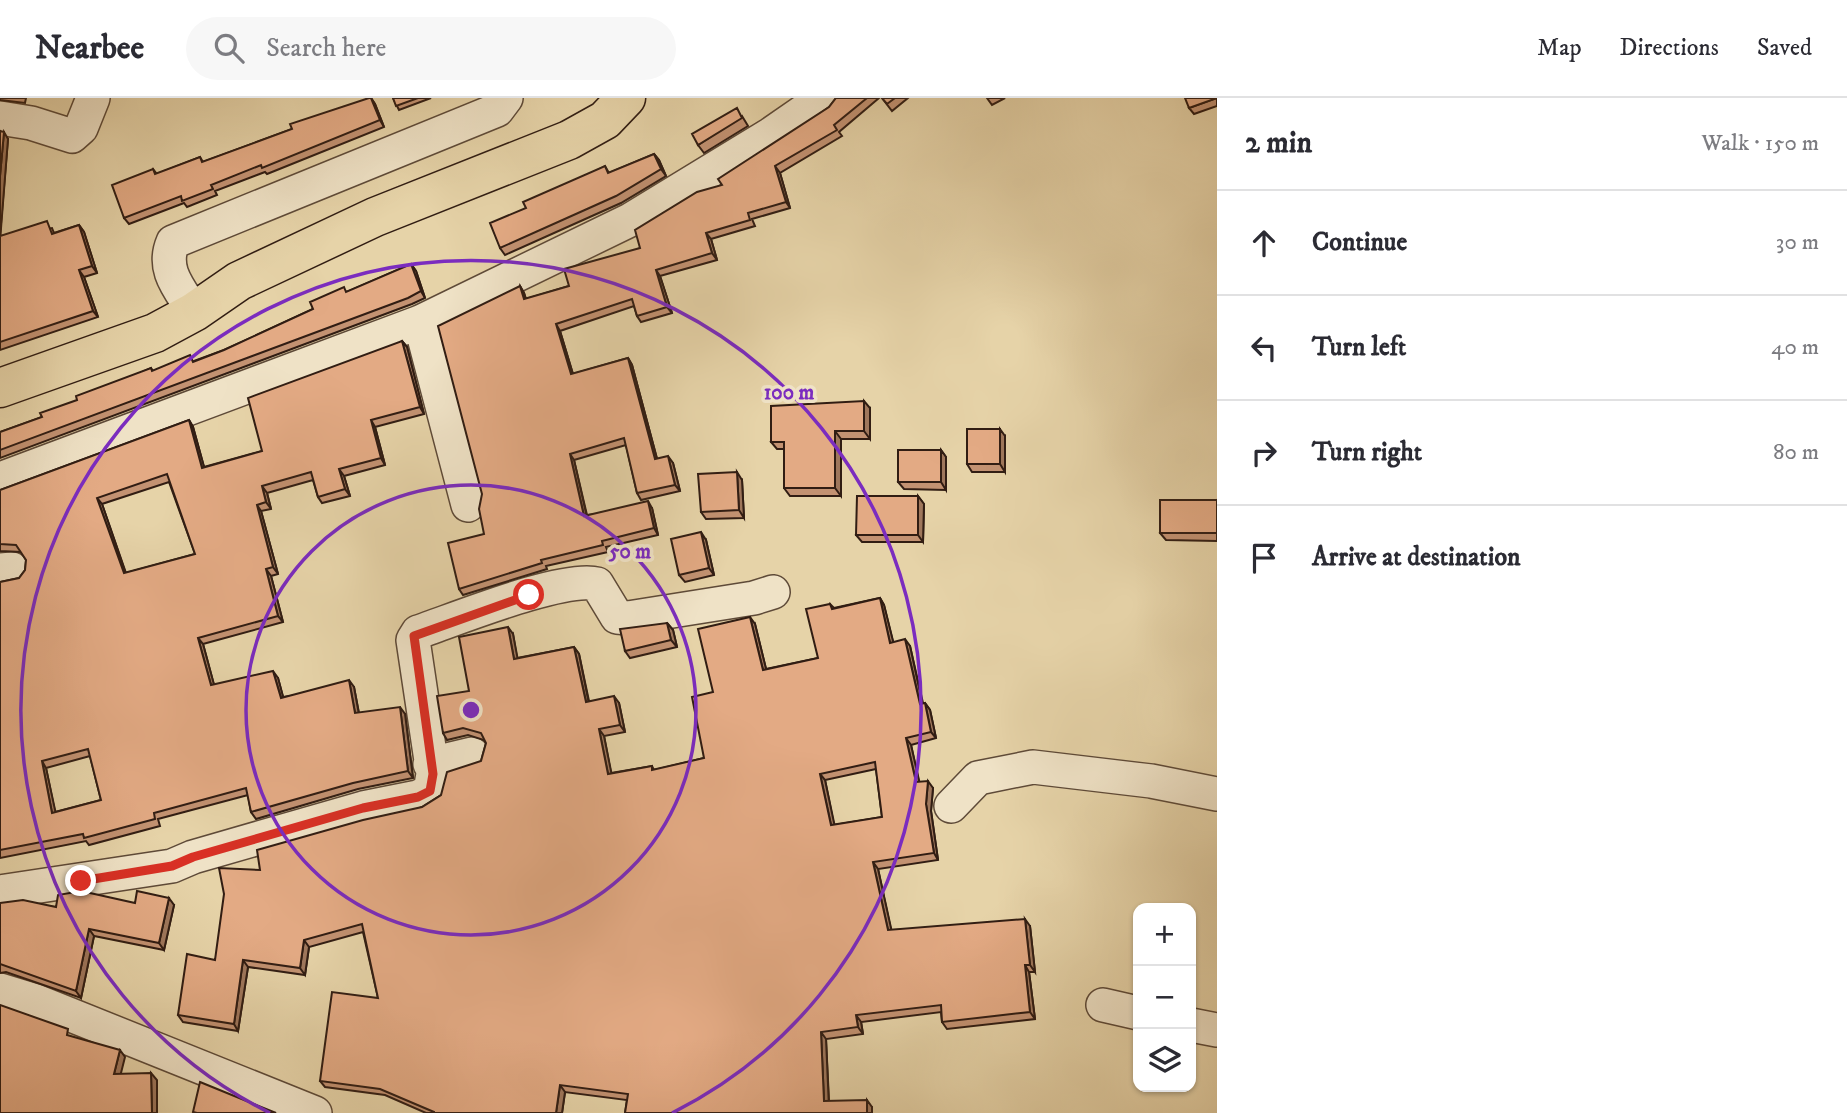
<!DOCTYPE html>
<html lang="en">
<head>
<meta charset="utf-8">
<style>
  :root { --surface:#fff; --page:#f7f7f7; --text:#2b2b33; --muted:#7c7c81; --line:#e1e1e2 }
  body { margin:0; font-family:"IM FELL DW Pica",serif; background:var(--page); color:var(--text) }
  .controls { position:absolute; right:21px; bottom:21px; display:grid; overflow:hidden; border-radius:14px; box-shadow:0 2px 5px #0004 }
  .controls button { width:63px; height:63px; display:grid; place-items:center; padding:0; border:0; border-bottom:2px solid var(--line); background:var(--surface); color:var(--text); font:35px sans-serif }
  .stop { position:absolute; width:21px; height:21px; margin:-16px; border:5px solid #d93025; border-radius:50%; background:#fff }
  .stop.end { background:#d93025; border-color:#fff; box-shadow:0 2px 7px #0008 }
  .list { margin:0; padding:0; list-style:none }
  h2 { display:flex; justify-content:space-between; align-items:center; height:91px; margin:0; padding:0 28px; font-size:30px }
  h2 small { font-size:23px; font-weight:400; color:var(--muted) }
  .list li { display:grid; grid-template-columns:46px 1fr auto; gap:21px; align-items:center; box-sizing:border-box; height:105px; padding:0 28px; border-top:2px solid var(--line) }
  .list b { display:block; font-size:26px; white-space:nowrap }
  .list em { font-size:23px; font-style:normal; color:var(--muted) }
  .icon { flex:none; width:38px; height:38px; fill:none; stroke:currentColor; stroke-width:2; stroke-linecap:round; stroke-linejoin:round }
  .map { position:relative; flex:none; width:1217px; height:1015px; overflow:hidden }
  header { display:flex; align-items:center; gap:42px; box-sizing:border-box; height:98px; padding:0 35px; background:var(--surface); border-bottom:2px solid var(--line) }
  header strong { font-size:33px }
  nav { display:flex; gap:38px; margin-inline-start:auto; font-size:24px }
  .search { width:490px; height:63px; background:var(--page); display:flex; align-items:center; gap:18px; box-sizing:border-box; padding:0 24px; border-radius:38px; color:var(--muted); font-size:26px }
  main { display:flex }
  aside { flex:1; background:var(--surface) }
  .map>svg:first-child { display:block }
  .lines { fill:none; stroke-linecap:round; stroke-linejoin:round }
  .minor-casing { stroke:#5e4a38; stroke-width:36 }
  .trunk-casing { stroke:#311d13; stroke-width:41 }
  .minor { stroke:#efe2c6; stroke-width:33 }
  .trunk { stroke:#e6d3a8; stroke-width:38 }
  .wall { fill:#c39272; stroke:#311d13; stroke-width:2; fill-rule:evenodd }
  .shaded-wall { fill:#9f775c; stroke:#311d13; stroke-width:2 }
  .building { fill:#e3aa84; stroke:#311d13; stroke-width:2; fill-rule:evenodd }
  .route { stroke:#d93025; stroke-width:9 }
  .ring { fill:none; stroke:#7b2cbf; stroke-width:3.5 }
  .centre { fill:#7b2cbf; stroke:#efe2c6; stroke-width:3.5 }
  .ring-label { font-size:21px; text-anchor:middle; font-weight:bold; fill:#7b2cbf; stroke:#efe2c6; stroke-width:7; stroke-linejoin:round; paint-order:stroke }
</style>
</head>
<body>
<header>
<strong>Nearbee</strong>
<div class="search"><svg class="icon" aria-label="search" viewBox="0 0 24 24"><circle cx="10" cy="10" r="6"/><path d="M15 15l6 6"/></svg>Search here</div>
<nav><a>Map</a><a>Directions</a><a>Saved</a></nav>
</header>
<main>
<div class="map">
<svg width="1217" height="1015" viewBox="0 0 1217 1015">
  <rect width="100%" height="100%" fill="#e6d3a8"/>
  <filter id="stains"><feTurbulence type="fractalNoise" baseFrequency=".00286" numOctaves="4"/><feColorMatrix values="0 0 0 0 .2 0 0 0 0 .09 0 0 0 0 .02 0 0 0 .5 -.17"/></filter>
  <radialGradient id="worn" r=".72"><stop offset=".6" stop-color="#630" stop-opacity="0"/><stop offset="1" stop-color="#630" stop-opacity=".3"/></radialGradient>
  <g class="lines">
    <defs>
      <path id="minor" d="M0,20l31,5 41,13 9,-8 12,-30
        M194,214c-14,-23 -33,-42 -21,-70l324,-132 9,-12
        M420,224l48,183
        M0,381l420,-157 210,-102 141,-86 52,-36
        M0,472l12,-1
        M430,666l42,-10
        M951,708l27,-28 55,-11 118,14 66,13
        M0,794l172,-26 21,-9 170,-49 55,-11 12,-6 3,-17 -20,-134 5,-8c36,-12 146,-57 179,-48l20,33 11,1 126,-20 19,-6
        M0,892l36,11 279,112
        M1103,907l35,8
        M1191,927l26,5"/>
      <path id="trunk" d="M0,290l155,-55 39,-21 45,-31 136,-64 194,-77 36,-20 21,-22"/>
    </defs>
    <!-- minor casing -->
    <use href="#minor" class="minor-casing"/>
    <!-- trunk casing -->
    <use href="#trunk" class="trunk-casing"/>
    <!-- minor -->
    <use href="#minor" class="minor"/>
    <!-- trunk -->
    <use href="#trunk" class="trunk"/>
  </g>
  <!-- wall -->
  <path class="wall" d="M0,0h26l-1,5 -25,-3z
    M371,0l4,6 9,23 -117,47 -2,-2 -50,19 2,4 -30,12 -3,-4 -55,21 -5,-6 29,-49 4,5 43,-17 3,5 89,-33z
    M393,0h38l-32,12z
    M836,0h43l-40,34 3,4 -62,37 10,35 -38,11 3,7 -44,13 6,21 -57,16 12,37 -31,9 -4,-6 -3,-10 -74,25 13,43 55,-16 4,7 25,94 16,4 7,28 -39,9 -4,-7 -11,-48 -52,15 13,55 65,-7 6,27 -52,12 2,5 -62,14 1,3 -84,26 -4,-6 25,-55 36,-248 4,7 2,6 43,-13 71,-38 82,-63 107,-78z
    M882,0h26l-16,13z
    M987,0h18l-13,7z
    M1217,0v8l-23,8 -5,-6z
    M742,18l6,10 -44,27 -6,-8z
    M0,33l8,8 -8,97 52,-8 2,5 25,-8 5,7 13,41 -13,4 14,40 -98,33z
    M654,56l5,6 7,16 -45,27 -116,52 -5,-7 26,-40 79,-42 4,7z
    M411,166l5,7 9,27 -13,6 -412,154v-26l42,-15 109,-49 2,3 41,-10 30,-11 89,-41 34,-17z
    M402,243l5,6 17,67 -49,13 10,38 -41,11 6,20 -28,7 -4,-6 -5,-17 -46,13 4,16 -10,2 17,63 -7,2 12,46 -80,22 11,41 64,-7 5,19 71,-10 5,26 46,1 8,64 -55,11 -102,30 -5,-7 -3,-17 -90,24 2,7 -71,19 -3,-4 -86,17v-276l19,-4 6,-8 1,-10 -5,-8 -21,-1v-61l189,-70 4,7 11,40 58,-16zM169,384l26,72 -69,19 -24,-69zM90,658l11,44 -46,12 -9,-44z
    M870,310v31h-29v57h-51l-6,-8v-39h-7l-6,-7z
    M1005,338v36h-33l-5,-8z
    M941,352l5,7v33l-42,-1 -6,-7z
    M742,382l2,38 -38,1 -5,-7z
    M918,398l6,8 -1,38h-61l-6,-7z
    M1217,402v41l-51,-1 -6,-7z
    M706,442l8,35 -29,7 -6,-7z
    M880,500l4,7 9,37 17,4 13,57h2l5,7 6,28 -25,7 8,37 14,6 -2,23 7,49 -60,9 13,61 139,-4 5,46h-6l6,47 -88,10 -5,-7 -1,-10 -80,10 2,12 -37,5 3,62 43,6v6h-247l2,-13 -62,-8 -3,21h-136l-41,-18 -60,-8 -5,-6 58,-83 -15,-66 -54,15 -4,28 -57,-8 -10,64 -55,-9 -5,-7 37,-55 45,-90 162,-63 19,-12 40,-34 5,-18 -2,-3 -16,-5 -21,5 -4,-7 26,-42 44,-57 4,24 57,-11 5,7 10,47 30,2 6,29 -21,4 7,37 41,-7 2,4 50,-12 9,-66 42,-68 11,45 52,-11 12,-54 4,4zM876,671l6,48 -48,8 -9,-45z
    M667,525l6,7 4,17 -47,11 -5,-7z
    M0,805l56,4 79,-4 39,2 -10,45 -70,-14 -13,62 -75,-26 -6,1z"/>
  <!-- shaded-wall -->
  <path class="shaded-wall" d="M371,0l4,6 9,23 -4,-7z
    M4,34l4,7 -8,102v-65z
    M654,56l5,6 7,16 -5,-7z
    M775,68l5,7 10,35 -4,-6z
    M79,127l5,7 13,41 -5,-7z
    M706,135l5,6 6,21 -5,-7z
    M411,166l5,7 9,27 -4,-7z
    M79,172l5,7 14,40 -5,-6z
    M656,172l4,6 12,37 -5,-6z
    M520,188l4,7 4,13 -4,-7z
    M556,226l4,7 15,50 -4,-7z
    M402,243l5,6 17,67 -4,-7z
    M628,260l4,7 27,101 -4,-7z
    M864,303l6,7v31l-6,-8z
    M189,322l4,7 13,47 -4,-6z
    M371,322l4,7 10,38 -4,-7z
    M1000,331l5,7v36l-5,-8z
    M835,333l6,8v57l-6,-8z
    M941,352l5,7v33l-5,-8z
    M570,356l4,6 14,62 -4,-6z
    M668,358l5,7 7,28 -5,-6z
    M339,371l5,7 6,20 -5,-7z
    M737,374l5,8 2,38 -5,-8z
    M262,388l5,7 4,16 -5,-7z
    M918,398l6,8 -1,38 -5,-7z
    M97,400l5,6 26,76 -4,-7z
    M648,403l4,7 6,27 -4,-7z
    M257,407l4,6 17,63 -5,-7z
    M701,434l5,8 8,35 -5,-7z
    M266,471l5,7 12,46 -5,-6z
    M880,500l4,7 11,44 -5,-6z
    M750,519l5,7 13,53 -5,-7z
    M667,525l6,7 4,17 -6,-7z
    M508,529l5,7 6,32 -5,-7z
    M198,540l5,6 13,48 -5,-7z
    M905,541l5,7 14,65 -4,-7z
    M574,549l5,7 11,55 -4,-7z
    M273,573l5,7 7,26 -4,-6z
    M349,582l5,7 6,33 -5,-7z
    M614,598l5,7 6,29 -5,-7z
    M925,605l5,7 6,28 -5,-6z
    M400,609l5,7 8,64 -5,-7z
    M599,631l5,7 9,45 -5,-7z
    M906,640l5,7 10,44 -5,-7z
    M42,663l4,7 11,51 -5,-6z
    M820,676l5,6 11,52 -5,-7z
    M928,683l5,7 -2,23 7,49 -4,-7 -8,-49z
    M873,764l5,7 15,68 -5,-7z
    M169,800l5,7 -10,45 -5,-7z
    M1025,821l5,7 5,46 -5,-7z
    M89,831l5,7 -13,62 -5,-7z
    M304,842l5,7 -4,28 -5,-7z
    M243,862l5,7 -10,64 -4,-7z
    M1025,867l4,7 6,47 -5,-7z
    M856,917l5,7 2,12 -5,-7z
    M821,934l5,7 3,69 -5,-7z
    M120,952l5,7 -6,24 -5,-7z
    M151,975l6,7v33h-5z
    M560,987l5,7 -3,21h-6z
    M867,1002l5,7v6h-5z"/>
  <!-- building -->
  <path class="building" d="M369,0h2l9,22 -118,48 -1,-3 -50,20 2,4 -31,12 -1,-5 -57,22 -12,-33 41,-16 2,5 45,-17 2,5 90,-33 -2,-5z
    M393,0h25l-22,8z
    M836,0h31l-33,27 3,5 -62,36 11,36 -38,11 2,7 -44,13 6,20 -56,17 11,37 -30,9 -5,-17 -76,25 15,50 57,-16 27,101 13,-3 7,29 -38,8 -13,-55 -54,16 14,62 64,-15 6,27 -52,13 1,4 -62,15 1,3 -83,26 -11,-46 36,-9 -5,-25 3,-15 -44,-168 82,-40 4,13 45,-13 -5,-17 76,-21 -5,-18 62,-38 25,-7 -4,-6 111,-72z
    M882,0h13l-8,6z
    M1185,0h32l-28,10z
    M737,10l5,10 -44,27 -6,-11z
    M0,33l4,1 -4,44z
    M654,56l7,15 -45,27 -116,52 -10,-25 36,-15 -3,-6 82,-36 3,7z
    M47,123l5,13 27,-9 13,41 -13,4 14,41 -93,31v-106z
    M411,166l10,27 -13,7 -408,152v-18l42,-15 -2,-4 37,-13 -1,-4 75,-28 1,3 38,-16 3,7 31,-12 89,-41 -3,-7 34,-15 2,5z
    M402,243l18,66 -49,13 10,38 -42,11 6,20 -27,8 -7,-25 -49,14 4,16 -9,3 16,62 -7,2 12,47 -80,22 13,47 62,-14 8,27 68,-18 6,33 45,-6 8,64 -55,12 -102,29 -5,-24 -92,25 1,6 -71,19 -1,-4 -83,16v-268l19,-4 6,-8 1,-10 -10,-15 -16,-1v-54l189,-70 13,48 60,-17 -14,-53zM167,376l28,80 -71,19 -27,-75zM88,651l13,51 -49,13 -10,-52z
    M864,303v30h-29v57h-51v-46h-13v-36z
    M967,331h33v35h-33z
    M898,352h43v32h-43z
    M737,374l2,38 -38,2 -3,-38z
    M857,398h61v39h-62z
    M1160,402h57v33h-57z
    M701,434l8,36 -30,7 -8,-36z
    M880,500l10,45 15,-4 15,65 5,-1 6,29 -25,6 10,44 12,-1 -2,23 8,49 -61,9 15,68 137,-11 5,46h-5l5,47 -88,10 -1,-17 -85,10 2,12 -37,5 3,69 43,-1v13h-242l3,-19 -68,-9 -4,28h-122v-1l-54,-23 -60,-8 12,-89 46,6 -16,-74 -58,16 -4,28 -57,-8 -9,64 -56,-9 9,-61 28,6 9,-66 -5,-26 41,2 -3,-20 106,-30 59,-13 19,-12 6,-23 34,-11 5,-18 -5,-10 -18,-5 -20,5 -6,-37 32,-5 -10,-54 49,-10 6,32 60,-12 12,55 28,-6 6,29 -21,4 9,45 44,-8v4l52,-12 -12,-61 21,-5 -15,-63 52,-12 13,53 55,-12 -12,-49 24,-5 2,5zM875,664l7,55 -51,8 -11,-51z
    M667,525l4,17 -46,11 -5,-22z
    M81,793l54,12 2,-12 32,7 -10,45 -70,-14 -13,62 -76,-27v-61l23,-3 33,7 2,-12z
    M0,907l68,24 -1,6 53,15 -6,24 37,-1 1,40h-152z
    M200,984l76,31h-79l-4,-1z"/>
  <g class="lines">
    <!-- route -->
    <path class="route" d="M81,783l91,-15 21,-9 170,-49 55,-11 12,-6 3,-17 -19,-138 115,-41"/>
  </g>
  <!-- distance rings -->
  <g class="ring">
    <circle cx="471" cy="612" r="225"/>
    <path d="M270 1015A450 450 0 1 1 672 1015"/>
  </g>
  <circle cx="471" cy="612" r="10" class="centre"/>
  <g class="ring-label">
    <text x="789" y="301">100 m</text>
    <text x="630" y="460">50 m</text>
  </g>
  <rect width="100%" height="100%" filter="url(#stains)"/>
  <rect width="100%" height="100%" fill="url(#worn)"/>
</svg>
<div class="controls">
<button>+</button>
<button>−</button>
<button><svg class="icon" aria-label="layers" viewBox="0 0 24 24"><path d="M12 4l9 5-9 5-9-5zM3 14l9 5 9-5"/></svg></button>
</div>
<div class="stop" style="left:529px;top:497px"></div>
<div class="stop end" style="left:81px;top:783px"></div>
</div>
<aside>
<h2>2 min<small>Walk · 150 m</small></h2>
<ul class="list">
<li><svg class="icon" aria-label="ahead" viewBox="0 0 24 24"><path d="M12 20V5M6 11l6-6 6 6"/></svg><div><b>Continue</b></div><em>30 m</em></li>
<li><svg class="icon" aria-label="left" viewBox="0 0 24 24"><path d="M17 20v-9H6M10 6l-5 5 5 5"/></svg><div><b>Turn left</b></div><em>40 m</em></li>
<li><svg class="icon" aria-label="right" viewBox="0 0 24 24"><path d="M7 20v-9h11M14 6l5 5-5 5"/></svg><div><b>Turn right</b></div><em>80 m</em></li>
<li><svg class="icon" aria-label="arrive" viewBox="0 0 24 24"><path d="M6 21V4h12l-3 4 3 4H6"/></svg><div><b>Arrive at destination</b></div></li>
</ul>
</aside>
</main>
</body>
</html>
